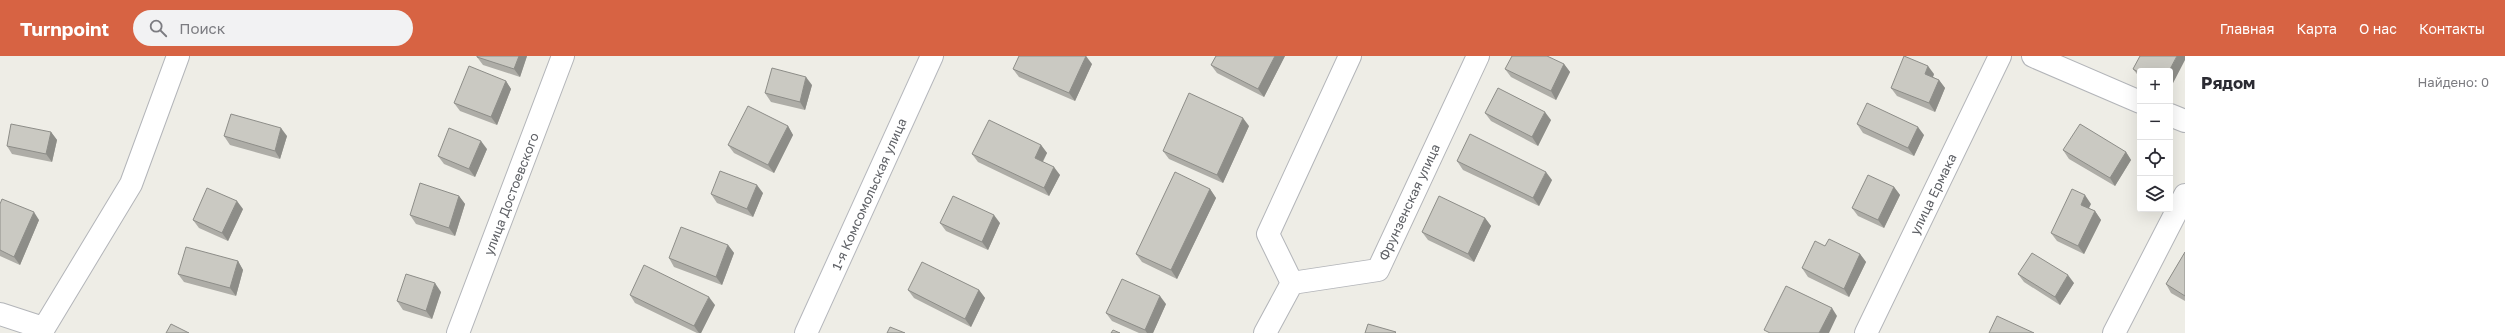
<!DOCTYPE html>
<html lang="ru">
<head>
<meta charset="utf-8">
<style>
  :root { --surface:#fff; --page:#f2f2f3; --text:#2b2b33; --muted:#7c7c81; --line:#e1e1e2; --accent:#d76343 }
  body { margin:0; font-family:"Golos Text",sans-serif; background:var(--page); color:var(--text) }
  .controls { position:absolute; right:12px; top:12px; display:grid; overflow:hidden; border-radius:4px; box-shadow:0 4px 16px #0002 }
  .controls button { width:36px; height:36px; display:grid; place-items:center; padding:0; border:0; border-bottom:1px solid var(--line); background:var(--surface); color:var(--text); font:20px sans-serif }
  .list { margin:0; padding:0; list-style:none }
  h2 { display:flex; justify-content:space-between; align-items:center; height:52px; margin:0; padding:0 16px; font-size:17px }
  h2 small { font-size:13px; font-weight:400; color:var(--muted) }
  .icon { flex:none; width:22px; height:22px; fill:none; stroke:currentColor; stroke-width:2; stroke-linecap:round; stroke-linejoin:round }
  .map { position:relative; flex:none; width:2185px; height:277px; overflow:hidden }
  header { display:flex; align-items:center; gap:24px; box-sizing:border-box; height:56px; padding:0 20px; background:var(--accent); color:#fff }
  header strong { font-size:19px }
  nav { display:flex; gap:22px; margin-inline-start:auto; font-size:14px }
  .search { width:280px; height:36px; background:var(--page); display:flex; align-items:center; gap:10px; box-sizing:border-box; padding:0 14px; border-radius:22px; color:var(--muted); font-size:15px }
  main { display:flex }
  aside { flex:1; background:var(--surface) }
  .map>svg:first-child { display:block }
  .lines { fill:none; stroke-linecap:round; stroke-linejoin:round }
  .minor-casing { stroke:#b3b5b9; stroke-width:24 }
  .secondary-casing { stroke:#b5b7bc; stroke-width:24 }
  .minor { stroke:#fff; stroke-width:22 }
  .secondary { stroke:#fff; stroke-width:22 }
  .wall { fill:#aeada7 }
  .shaded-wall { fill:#8d8d88 }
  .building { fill:#cac9c2; stroke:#8d8d88 }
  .labels { text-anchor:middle; stroke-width:3.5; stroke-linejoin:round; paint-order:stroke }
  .street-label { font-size:13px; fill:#5e6065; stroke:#fff }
</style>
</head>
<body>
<header>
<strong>Turnpoint</strong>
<div class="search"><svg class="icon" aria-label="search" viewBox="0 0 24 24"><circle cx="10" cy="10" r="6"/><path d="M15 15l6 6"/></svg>Поиск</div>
<nav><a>Главная</a><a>Карта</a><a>О нас</a><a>Контакты</a></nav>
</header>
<main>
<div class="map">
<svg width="2185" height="277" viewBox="0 0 2185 277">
  <rect width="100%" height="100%" fill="#eeede6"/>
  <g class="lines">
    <defs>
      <path id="minor" d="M2033,0l107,46
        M2170,59l15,6
        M1292,227l-24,-49 82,-178
        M0,258l43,14
        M41,277l90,-149 47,-128
        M458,277l105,-277
        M1265,277l27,-50 86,-13 100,-214
        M1866,277l134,-277
        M2114,277l71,-138"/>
      <path id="secondary" d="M806,277l126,-277"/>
    </defs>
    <!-- minor casing -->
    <use href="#minor" class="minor-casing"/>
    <!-- secondary casing -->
    <use href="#secondary" class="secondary-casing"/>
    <!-- minor -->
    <use href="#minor" class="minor"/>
    <!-- secondary -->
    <use href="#secondary" class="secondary"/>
  </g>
  <!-- wall -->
  <path class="wall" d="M527,0l-7,21 -37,-12 -6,-8z
    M1216,0h69l-21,41 -47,-24 -6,-8z
    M2140,0l30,15h-30v7l-7,-9z
    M1092,8l-17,37 -56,-24 -6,-8z
    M1564,8l6,8 -14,28 -45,-23 -6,-8z
    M1934,18l-1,3 6,3 6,8 -10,24 -38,-16 -6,-8z
    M506,25l5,8 -14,36 -37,-14 -6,-8z
    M812,29l-7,25 -34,-8 -6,-9z
    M1485,57l66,7 -13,26 -47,-25z
    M1857,68l67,11 -10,21 -51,-23z
    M788,70l5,9 -19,38 -40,-20 -6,-8z
    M1249,70l-26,57 -54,-24 -6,-8z
    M51,76l6,8 -5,22 -40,-8 -5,-8z
    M224,80h63l-7,23 -50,-14z
    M1041,89l6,8 -4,9 17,13 -11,21 -71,-34 -6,-8z
    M487,93l-12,28 -31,-13 -6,-8z
    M2063,94l63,2 5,8 -16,26 -46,-27z
    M1457,105l95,19 -13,26 -76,-36z
    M1894,131l6,8 -16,33 -26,-12 -6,-8z
    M1210,133l6,9 -39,81 -35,-17 -6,-8z
    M763,137l-10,24 -36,-14 -6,-9z
    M459,140l6,8 -10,32 -39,-12 -6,-9z
    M0,148l39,16 -19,45 -20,-9z
    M2091,148l-2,4 6,3 6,9 -17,34 -27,-13 -6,-8z
    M243,153l-15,32 -29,-13 -6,-8z
    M1485,162l6,8 -17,36 -46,-22 -6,-8z
    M940,167h60l-12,27 -42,-19z
    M728,189l6,8 -12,32 -48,-18 -5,-9z
    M1825,190l35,8 6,8 -17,35 -41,-20 -6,-9z
    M2185,196v49l-14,-8 -5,-9z
    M238,205l5,9 -7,26 -52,-14 -6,-8z
    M2018,218l56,9 -14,22 -36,-23z
    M908,234h71l6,8 -14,29 -57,-29z
    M441,236l-9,27 -29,-9 -6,-9z
    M630,239l85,10 -14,28h-4l-62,-30z
    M1166,248l-13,29h-14l-27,-12 -6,-8z"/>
  <!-- shaded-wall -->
  <path class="shaded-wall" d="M519,0h8l-7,21 -6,-8z
    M1086,0l6,8 -17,37 -6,-8z
    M1275,0h10l-21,41 -6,-8z
    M2177,0h8v4l-15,29v-18h-1z
    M1564,8l6,8 -14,28 -5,-9z
    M1928,10l6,8 -3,8 -6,-8z
    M806,21l6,8 -7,25 -5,-8z
    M1939,24l6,8 -10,24 -6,-9z
    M506,25l5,8 -14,36 -6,-8z
    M1545,56l6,8 -13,26 -6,-9z
    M1243,62l6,8 -26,57 -6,-8z
    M788,70l5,9 -19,38 -6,-8z
    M1918,71l6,8 -10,21 -6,-8z
    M281,72l6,8 -7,23 -5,-8z
    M51,76l6,8 -5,22 -6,-8z
    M481,85l6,8 -12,28 -6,-8z
    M1041,89l6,8 -7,13 -5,-8z
    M2126,96l5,8 -16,26 -5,-8z
    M1054,111l6,8 -11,21 -5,-8z
    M1546,116l6,8 -13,26 -6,-8z
    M757,129l6,8 -10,24 -6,-8z
    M1894,131l6,8 -16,33 -6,-8z
    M1210,133l6,9 -39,81 -6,-9z
    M2085,139l6,9 -5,9 -5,-8z
    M459,140l6,8 -10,32 -6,-8z
    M237,145l6,8 -15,32 -6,-8z
    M2095,155l6,9 -17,34 -6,-8z
    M34,156l5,8 -19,45 -6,-8z
    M994,159l6,8 -12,27 -6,-8z
    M1485,162l6,8 -17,36 -6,-8z
    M728,189l6,8 -12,32 -6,-8z
    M1860,198l6,8 -17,35 -5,-8z
    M238,205l5,9 -7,26 -6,-8z
    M2068,219l6,8 -14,22 -5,-8z
    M435,227l6,9 -9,27 -6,-8z
    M979,234l6,8 -14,29 -6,-8z
    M1160,240l6,8 -13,29h-6l-2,-3z
    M709,241l6,8 -14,28h-2l-5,-7z
    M1832,252l5,8 -8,17h-10z"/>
  <!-- building -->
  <path class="building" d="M477,0h42l-5,13 -37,-12z
    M1019,0h67l-17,37 -56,-24z
    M1216,0h59l-17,33 -47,-24z
    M1512,0h35l17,8 -13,27 -46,-22z
    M1904,0l24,10 -3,8 14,6 -10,23 -38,-15z
    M2140,0h37l-8,15h-29v2l-7,-4z
    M469,10l37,15 -15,36 -37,-14z
    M772,12l34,9 -6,25 -35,-9z
    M1498,32l47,24 -13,25 -47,-24z
    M1189,37l54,25 -26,57 -54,-24z
    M1867,47l51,24 -10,21 -51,-24z
    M748,50l40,20 -20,39 -40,-20z
    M231,58l50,14 -6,23 -51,-15z
    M989,64l52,25 -6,13 19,9 -10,21 -72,-34z
    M11,68l40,8 -5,22 -39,-8z
    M2080,68l46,28 -16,26 -47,-28z
    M449,72l32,13 -12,28 -31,-13z
    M1470,78l76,38 -13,26 -76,-37z
    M720,115l37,14 -10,24 -36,-15z
    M1175,116l35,17 -39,81 -35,-16z
    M1868,119l26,12 -16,33 -26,-12z
    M420,127l39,13 -10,32 -39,-13z
    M207,132l30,13 -15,32 -29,-13z
    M2072,133l13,6 -4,10 14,6 -17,35 -27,-13z
    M953,140l41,19 -12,27 -42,-19z
    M1439,140l46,22 -17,36 -46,-22z
    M2,143l32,13 -20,45 -14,-7v-46z
    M681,171l47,18 -12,32 -47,-19z
    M1829,183l31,15 -16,35 -42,-21 13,-27 10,5z
    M186,191l52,14 -8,27 -52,-14z
    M2185,196v44l-19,-12z
    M2032,197l36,22 -13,22 -37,-23z
    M922,206l57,28 -14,29 -57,-29z
    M644,209l65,32 -15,29 -64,-31z
    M406,218l29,9 -9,28 -29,-10z
    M1122,223l38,17 -15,34 -39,-17z
    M1786,230l46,22 -13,25h-49l-6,-3z
    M1997,260l37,17h-45z
    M171,268l18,9h-23z
    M1368,268l28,8 -1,1h-30z
    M890,271l15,6h-18z
    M1113,274l7,3h-9z"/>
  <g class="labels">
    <!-- street labels -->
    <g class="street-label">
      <text transform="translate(511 138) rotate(-69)" y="5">улица Достоевского</text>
      <text transform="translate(869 138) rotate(-66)" y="5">1-я Комсомольская улица</text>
      <text transform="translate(1933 138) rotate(-64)" y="5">улица Ермака</text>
      <text transform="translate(1409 146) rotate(-65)" y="5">Фрунзенская улица</text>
    </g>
  </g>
</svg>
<div class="controls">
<button>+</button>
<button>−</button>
<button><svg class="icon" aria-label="locate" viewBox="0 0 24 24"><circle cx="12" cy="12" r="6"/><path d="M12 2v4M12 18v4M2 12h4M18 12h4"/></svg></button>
<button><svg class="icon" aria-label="layers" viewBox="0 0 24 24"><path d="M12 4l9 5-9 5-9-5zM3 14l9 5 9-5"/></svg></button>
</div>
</div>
<aside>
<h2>Рядом<small>Найдено: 0</small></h2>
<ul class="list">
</ul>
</aside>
</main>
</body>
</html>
